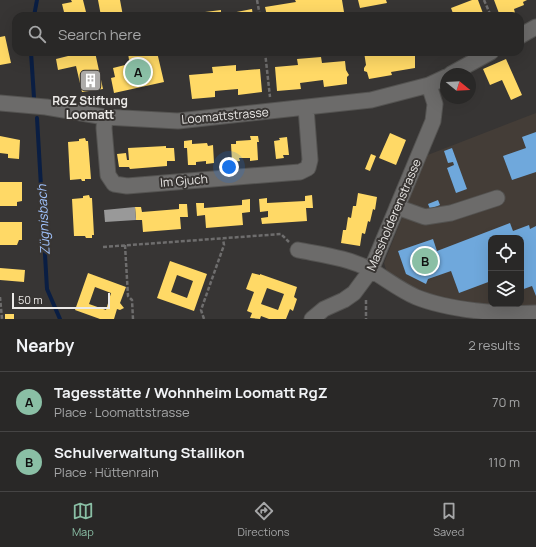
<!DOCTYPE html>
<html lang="en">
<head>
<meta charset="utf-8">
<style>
  :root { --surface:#292827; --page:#353433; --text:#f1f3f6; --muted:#a5a6a7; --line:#454444; --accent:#8abfa5 }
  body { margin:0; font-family:Manrope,sans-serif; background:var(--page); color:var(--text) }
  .controls { position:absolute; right:12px; bottom:12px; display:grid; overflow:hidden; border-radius:8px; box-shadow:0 4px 16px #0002 }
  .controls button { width:36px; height:36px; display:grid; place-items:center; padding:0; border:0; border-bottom:1px solid var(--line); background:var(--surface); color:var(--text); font:20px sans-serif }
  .compass { position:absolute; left:440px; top:68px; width:36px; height:36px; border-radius:50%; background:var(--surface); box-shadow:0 4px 16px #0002; rotate:108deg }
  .scale { position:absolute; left:12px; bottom:10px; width:98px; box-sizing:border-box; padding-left:4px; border:2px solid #eceae8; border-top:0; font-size:11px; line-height:14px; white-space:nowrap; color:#eceae8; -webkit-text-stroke:3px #383533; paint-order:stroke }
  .you { position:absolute; left:229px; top:167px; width:14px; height:14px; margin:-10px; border:3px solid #fff; border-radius:50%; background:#1a73e8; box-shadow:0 0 0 6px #1a73e833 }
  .badge { display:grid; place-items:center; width:26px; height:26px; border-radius:50%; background:var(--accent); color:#111; font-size:13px; font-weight:700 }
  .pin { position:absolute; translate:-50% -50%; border:2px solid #fff; box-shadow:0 1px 4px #0006 }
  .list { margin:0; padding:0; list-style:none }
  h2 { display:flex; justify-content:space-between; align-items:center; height:52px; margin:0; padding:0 16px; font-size:17px }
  h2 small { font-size:13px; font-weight:400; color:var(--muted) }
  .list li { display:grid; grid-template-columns:26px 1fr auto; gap:12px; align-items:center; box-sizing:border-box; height:60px; padding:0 16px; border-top:1px solid var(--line) }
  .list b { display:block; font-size:15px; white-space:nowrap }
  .list p { margin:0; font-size:13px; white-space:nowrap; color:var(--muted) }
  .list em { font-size:13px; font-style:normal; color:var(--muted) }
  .icon { flex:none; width:22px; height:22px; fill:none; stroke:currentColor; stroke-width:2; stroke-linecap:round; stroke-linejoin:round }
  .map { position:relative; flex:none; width:536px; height:319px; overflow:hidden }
  .search { position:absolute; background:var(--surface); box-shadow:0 4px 16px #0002; left:12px; right:12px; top:12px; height:44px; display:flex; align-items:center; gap:10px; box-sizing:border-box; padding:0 14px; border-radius:12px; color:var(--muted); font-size:15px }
  .sheet { height:172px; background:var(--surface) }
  nav { display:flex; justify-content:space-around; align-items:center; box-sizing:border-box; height:56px; border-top:1px solid var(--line); background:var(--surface); font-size:11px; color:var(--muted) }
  nav a { display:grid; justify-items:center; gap:2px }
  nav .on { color:var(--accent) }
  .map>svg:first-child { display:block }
  .built { fill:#443d37; fill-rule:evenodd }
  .homes { fill:#ffd966; fill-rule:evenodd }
  .schools { fill:#6fa8dc }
  .industry { fill:#999 }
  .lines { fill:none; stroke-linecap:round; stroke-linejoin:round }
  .stream { stroke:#0a1e43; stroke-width:4 }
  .minor-casing { stroke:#545351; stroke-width:17 }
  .path { stroke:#6e6d6d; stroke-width:2.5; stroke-dasharray:4 2; stroke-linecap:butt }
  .minor { stroke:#6c6b6a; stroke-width:15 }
  .labels { text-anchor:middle; stroke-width:4; stroke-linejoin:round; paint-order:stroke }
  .poi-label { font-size:12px; font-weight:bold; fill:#eceae8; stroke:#383533 }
  .street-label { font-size:12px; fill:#eceae8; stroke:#383533 }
  .water-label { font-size:13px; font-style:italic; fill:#9fc1fb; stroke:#383533 }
</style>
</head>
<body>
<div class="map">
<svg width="536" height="319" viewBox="0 0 536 319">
  <rect width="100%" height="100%" fill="#373534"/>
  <!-- built -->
  <path class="built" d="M536,113v194l-18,2 -79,-11 -51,-22 -4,-13 18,-45 18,-60zM491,238h30v66h-30z"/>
  <!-- homes -->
  <path class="homes" d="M71,0h12l4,16h-22l-3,-12 10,-2z
    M98,0h22l3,16h-22z
    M295,0h47l2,12 -22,4h-9v-3l-15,3h-31l-2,-9 31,-5z
    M358,0h28l1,3 -27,5z
    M472,0h6l6,16h-30l-3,-8z
    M494,0h33l-4,2 1,3 -10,4 1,4 -3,1v2h-12z
    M252,9l1,7h-47l-1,-4 16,-2v5z
    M5,36l6,27 -11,2v-28z
    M84,52h11l8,37 -21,3 -6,-26 -18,4 -2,-11z
    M131,52h26l7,30 -50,11 -3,-15 4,-1 -2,-9 20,-5 -1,-4 -3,1 -1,-7z
    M364,52h12v2l36,-2 3,3v13l-24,4 1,3 -23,4 -2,-7 -3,-1v-3l2,-3z
    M321,57l1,6 23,-2 1,9 3,5 -2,2v7l-23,3 -1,-7 -23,3 1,6 -24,2 -2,-24 23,-2 -1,-6z
    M506,59l16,36 -11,5 -9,-20 -12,5 -7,-16z
    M236,65v6l24,-2 2,23 -24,3v-6l-12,1 -11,1v6l-23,2 -3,-24 24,-2 -1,-6z
    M390,133l16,7 -10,25 -17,-7z
    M0,136l20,4 -1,19 -11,-1v-4l-8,-1z
    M250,136h8l1,6h-2l1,18 -8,1v-3h-11l1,3 -8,1 -1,-18h5v-3l15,-1z
    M287,137l2,18h-6l1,3 -8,1 -2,-18 6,-1 -1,-2z
    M85,138l1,3h2l3,38h-6v2h-3l-1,-2 -11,1 -2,-38 11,-1v-2z
    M192,140v4l15,-1 1,3 5,-1 1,18 -8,1v-3l-10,1v3h-8l-1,-17h-3v-7z
    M166,146v2h8l1,13h-8v5l-37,3 -1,-2h-10l-2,-13 9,-1 1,7h2l-1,-12z
    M371,154l5,2 -6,15 -5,-2z
    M0,182h22v19l-5,1v4h-17z
    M358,193l19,4 -2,13 -2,-1 -3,13 -2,-1 -3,13 -3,-1 -2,13 -19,-3 2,-13h3l2,-13 3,1 2,-12h3z
    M89,195l1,3h2l2,37h-2v3h-6l-1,-2h-11l-2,-37 11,-1v-2z
    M312,195l1,13h-7l1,13 -45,3 -1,-6 7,-1v-6l-8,1 -1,-13 8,-1v5l38,-2v-5z
    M250,199v13l-8,1 1,12 -37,3 -1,-13 -8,1 -1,-13h8v5l38,-3v-5z
    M179,204h8l1,13h-8l1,12 -38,3 -1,-12h-6l-1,-13h6l1,5 37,-3z
    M0,222h22v18h-3l-2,5h-17z
    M170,261l37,13 -13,37 -37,-13zM177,275l16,6 -6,17 -16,-6z
    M0,268l25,2 -1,12 -24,-2z
    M88,273l38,14 -6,16 4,5 -4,2 -3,-1 -3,10h-14l-25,-9zM95,287l16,6 -5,17 -17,-6z
    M252,273l8,2v-1l37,13 -3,10 3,2 -4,12 -3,-2 -4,10h-17l-8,-3 -1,3 -10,-1 2,-5 -5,-2 7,-19 -8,-3zM267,288l17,6 -6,16 -17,-6z
    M5,314h9v5h-9z"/>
  <!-- schools -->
  <path class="schools" d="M536,132v40l-24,8 -9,-24 23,-8 -4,-11z
    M452,148l15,41 -11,4 -9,-25 7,-3 -1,-3 -5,1 -4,-12z
    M438,200l2,5 -10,4 -2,-5z
    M510,223l3,8 16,-6 1,4 6,-3v70l-4,-10 -11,4v-52h-30v43l-32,12 -8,-22 -23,8 -2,5 -20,-10 -8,-23 35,-12 4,12z"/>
  <!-- industry -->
  <path class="industry" d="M135,207l1,13 -31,2 -1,-12z"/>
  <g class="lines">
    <!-- stream -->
    <path class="stream" d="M34,16l3,-16
      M31,52l3,46
      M37,118l10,171 13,30"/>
    <defs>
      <path id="minor" d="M520,36l16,-9
        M451,74l40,-22
        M0,103l46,4 59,10 73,4 193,-21 58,-15 17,-8
        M105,117l-1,11 4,47 6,9 13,2 173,-14 8,-4 2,-8 -4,-52
        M397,207l28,10 26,-4 46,-15
        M298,250c25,5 51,8 73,20 15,9 29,20 45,27 32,13 86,18 120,16
        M312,319l12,-10 20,-9 10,-7 17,-23 62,-149 2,-17 -6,-19"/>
    </defs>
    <!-- minor casing -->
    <use href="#minor" class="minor-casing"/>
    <!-- path -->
    <path class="path" d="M257,0l3,16
      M484,0l7,16
      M265,52l5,45
      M125,245l3,51 4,4 1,19
      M103,247l178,-13 8,8
      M0,297l2,22
      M366,300v19
      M204,319l-3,-9 23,-65 -1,-6"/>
    <!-- minor -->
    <use href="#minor" class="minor"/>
  </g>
  <!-- icons -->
  <defs>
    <symbol id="building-square" viewBox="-11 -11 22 22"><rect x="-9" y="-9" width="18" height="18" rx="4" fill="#adaba9" stroke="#383533"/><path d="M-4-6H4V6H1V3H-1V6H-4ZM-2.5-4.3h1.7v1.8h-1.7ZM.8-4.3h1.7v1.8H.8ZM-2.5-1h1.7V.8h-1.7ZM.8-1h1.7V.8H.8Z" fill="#fff"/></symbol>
  </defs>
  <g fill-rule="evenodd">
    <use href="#building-square" x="78" y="68" width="25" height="25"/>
  </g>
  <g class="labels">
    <!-- poi labels -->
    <g class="poi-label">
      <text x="90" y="105">RGZ Stiftung<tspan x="90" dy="14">Loomatt</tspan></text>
    </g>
    <!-- street labels -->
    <g class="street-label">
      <text transform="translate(225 116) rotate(-5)" y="4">Loomattstrasse</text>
      <text transform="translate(184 181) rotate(-5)" y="4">Im Gjuch</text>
      <text transform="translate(394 215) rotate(-67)" y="4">Massholderenstrasse</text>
    </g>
    <!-- water labels -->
    <g class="water-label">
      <text transform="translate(43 220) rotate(-93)" y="5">Zügnisbach</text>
    </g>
  </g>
</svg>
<div class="controls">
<button><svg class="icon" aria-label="locate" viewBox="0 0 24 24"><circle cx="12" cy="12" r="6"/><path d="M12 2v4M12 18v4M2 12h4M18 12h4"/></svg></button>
<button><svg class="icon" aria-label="layers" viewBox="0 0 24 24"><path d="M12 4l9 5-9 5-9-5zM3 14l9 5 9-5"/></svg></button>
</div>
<svg class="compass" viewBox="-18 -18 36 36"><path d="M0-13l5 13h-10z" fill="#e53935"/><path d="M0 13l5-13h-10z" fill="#a5a6a7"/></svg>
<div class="scale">50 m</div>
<div class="you"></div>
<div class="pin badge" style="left:138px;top:72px">A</div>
<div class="pin badge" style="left:425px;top:261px">B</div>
<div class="search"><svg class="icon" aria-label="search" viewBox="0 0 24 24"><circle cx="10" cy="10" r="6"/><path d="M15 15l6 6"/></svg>Search here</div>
</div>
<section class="sheet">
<h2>Nearby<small>2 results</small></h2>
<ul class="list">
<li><span class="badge">A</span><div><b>Tagesstätte / Wohnheim Loomatt RgZ</b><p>Place · Loomattstrasse</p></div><em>70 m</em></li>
<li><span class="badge">B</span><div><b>Schulverwaltung Stallikon</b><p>Place · Hüttenrain</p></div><em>110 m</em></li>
</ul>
</section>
<nav>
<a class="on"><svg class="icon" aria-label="map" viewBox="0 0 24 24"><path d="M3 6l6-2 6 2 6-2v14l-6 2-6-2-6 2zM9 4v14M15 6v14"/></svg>Map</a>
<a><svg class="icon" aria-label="directions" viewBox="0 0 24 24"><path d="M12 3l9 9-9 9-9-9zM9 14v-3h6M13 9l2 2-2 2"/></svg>Directions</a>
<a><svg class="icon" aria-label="saved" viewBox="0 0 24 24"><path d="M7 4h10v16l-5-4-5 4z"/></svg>Saved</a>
</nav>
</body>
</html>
